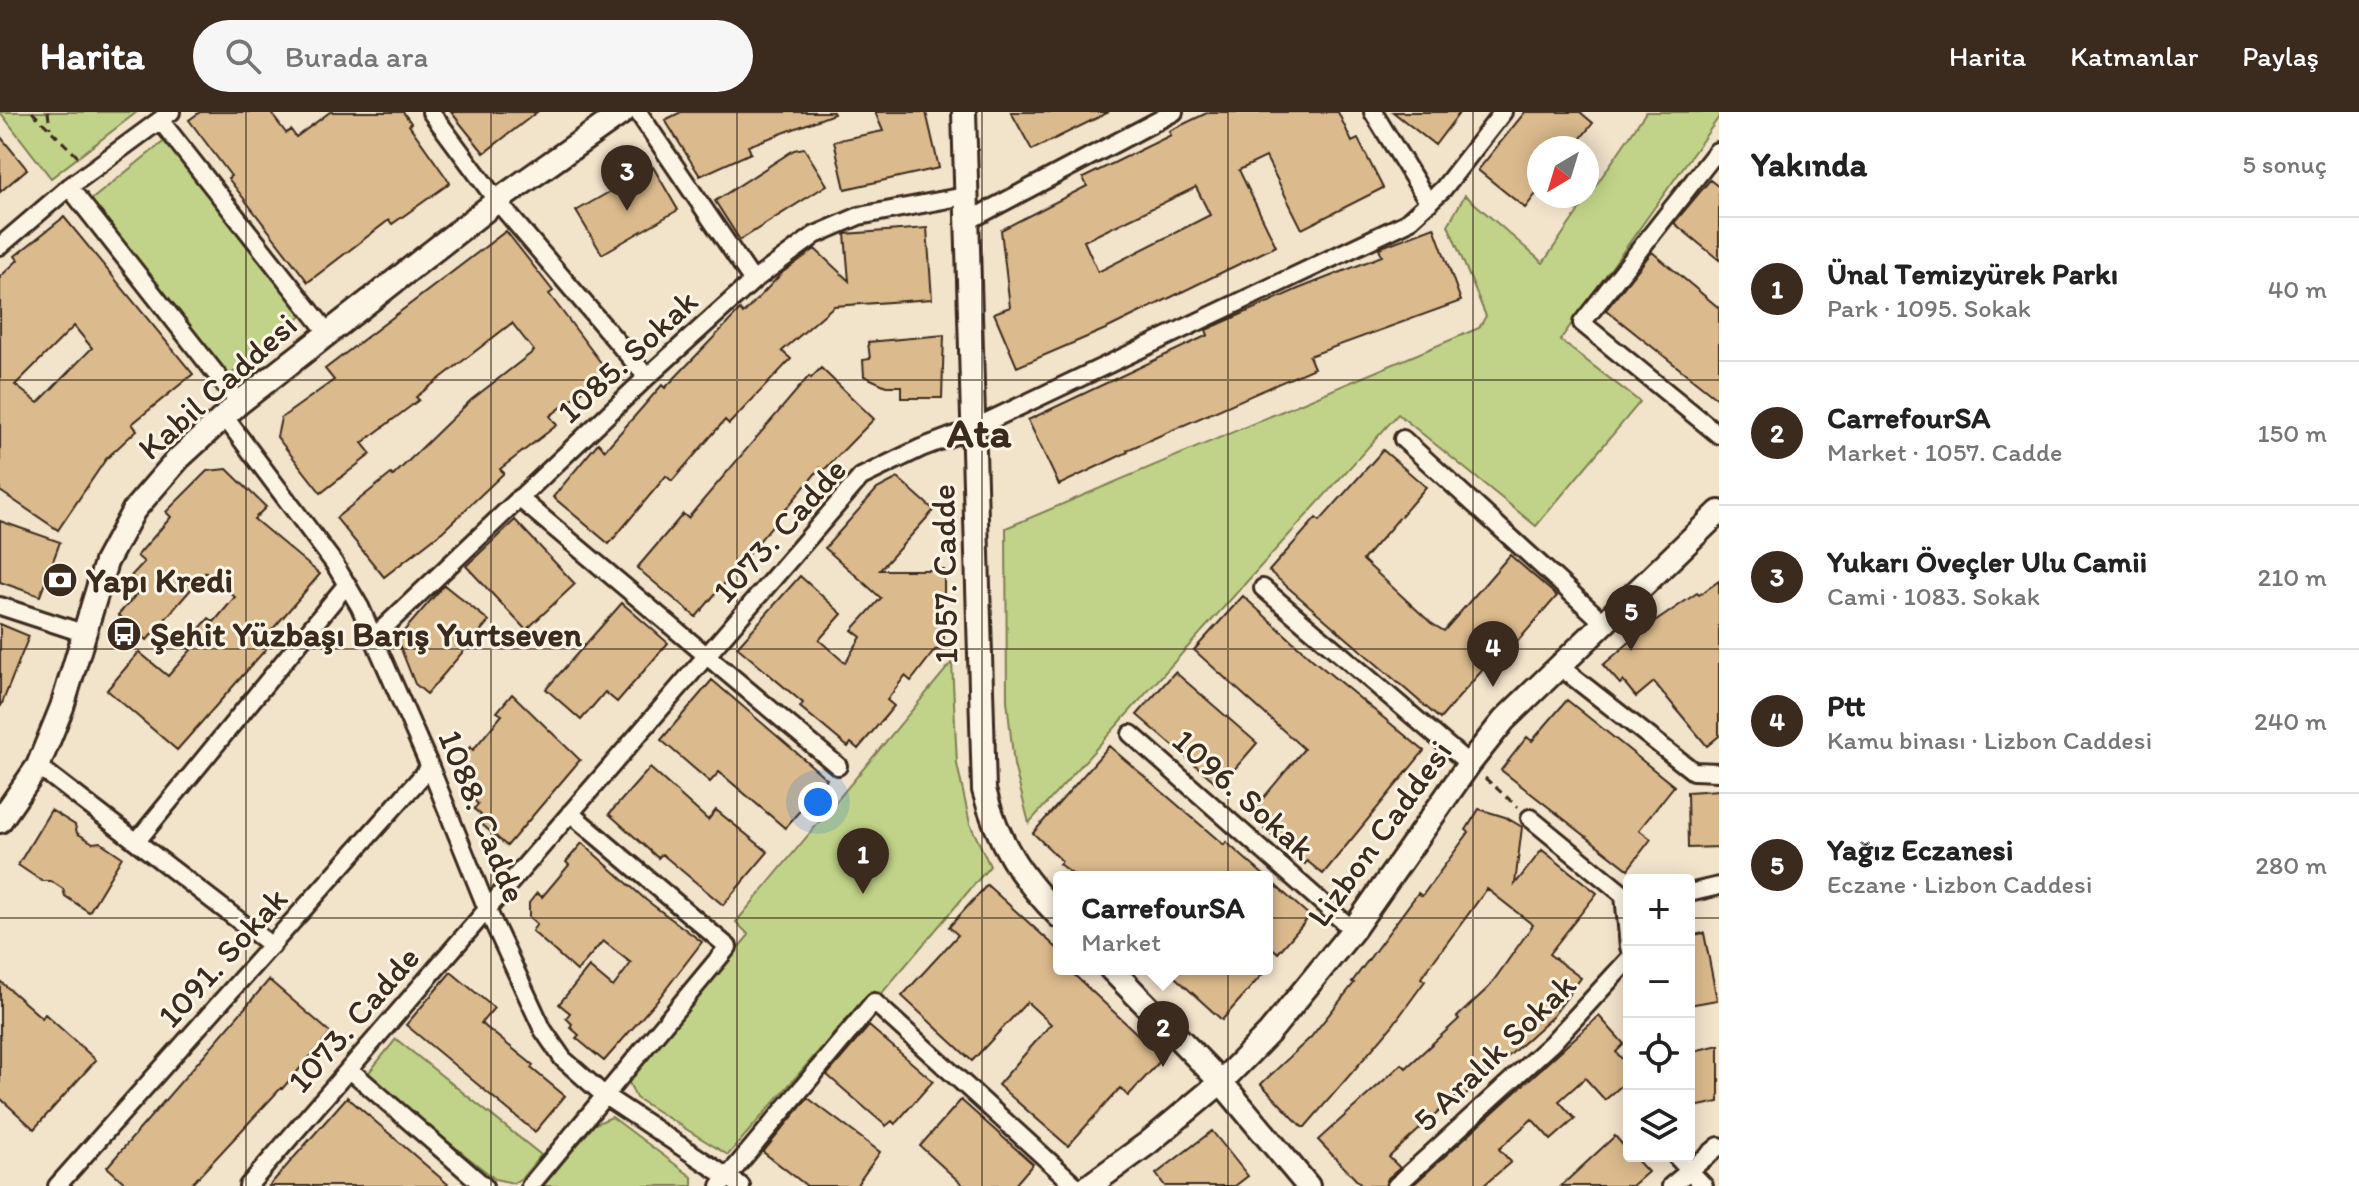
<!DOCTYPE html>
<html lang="tr">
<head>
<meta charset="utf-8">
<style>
  :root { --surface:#fff; --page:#f6f6f6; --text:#222; --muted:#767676; --line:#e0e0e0; --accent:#3b2a1e }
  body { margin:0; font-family:Itim,sans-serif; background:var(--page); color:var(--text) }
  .controls { position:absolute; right:24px; bottom:24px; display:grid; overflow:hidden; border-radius:8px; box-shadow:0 4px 20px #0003 }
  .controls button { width:72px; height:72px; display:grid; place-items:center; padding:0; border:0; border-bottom:2px solid var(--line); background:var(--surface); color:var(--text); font:40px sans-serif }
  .compass { position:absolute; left:1527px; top:24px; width:72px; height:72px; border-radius:50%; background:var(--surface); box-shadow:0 4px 20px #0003; rotate:218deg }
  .you { position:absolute; left:818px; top:690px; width:28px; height:28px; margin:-20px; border:6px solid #fff; border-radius:50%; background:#1a73e8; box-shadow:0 0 0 12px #1a73e833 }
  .badge { display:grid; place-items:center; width:52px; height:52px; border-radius:50%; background:var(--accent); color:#fff; font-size:26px; font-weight:700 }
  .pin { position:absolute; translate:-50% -66px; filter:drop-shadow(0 2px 4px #0008) }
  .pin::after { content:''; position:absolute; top:42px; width:28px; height:24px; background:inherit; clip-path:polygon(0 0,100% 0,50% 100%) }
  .popup { position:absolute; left:1053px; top:759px; width:220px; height:104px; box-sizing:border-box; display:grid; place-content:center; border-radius:8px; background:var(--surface); filter:drop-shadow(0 2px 6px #0005); font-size:26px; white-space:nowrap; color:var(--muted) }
  .popup b { font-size:30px; color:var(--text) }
  .popup::after { content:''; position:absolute; left:50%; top:100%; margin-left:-16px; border:16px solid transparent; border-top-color:var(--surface) }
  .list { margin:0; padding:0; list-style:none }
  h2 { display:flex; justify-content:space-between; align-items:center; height:104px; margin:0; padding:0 32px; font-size:34px }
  h2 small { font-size:26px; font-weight:400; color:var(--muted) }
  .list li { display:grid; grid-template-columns:52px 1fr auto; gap:24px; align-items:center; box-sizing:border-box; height:144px; padding:0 32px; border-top:2px solid var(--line) }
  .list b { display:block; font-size:30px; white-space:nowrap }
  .list p { margin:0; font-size:26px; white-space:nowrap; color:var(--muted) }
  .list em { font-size:26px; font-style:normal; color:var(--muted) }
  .icon { flex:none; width:44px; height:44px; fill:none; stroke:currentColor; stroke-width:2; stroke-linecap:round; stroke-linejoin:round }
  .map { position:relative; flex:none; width:1719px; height:1074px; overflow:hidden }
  header { display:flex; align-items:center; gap:48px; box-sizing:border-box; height:112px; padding:0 40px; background:var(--accent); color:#fff }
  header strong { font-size:38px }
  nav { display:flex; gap:44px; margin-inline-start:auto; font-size:28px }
  .search { width:560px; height:72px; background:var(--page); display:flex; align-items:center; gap:20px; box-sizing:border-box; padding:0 28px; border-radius:44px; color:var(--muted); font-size:30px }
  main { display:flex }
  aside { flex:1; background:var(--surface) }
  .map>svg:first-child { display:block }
  .green { fill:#c1d388; stroke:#7e7e53; stroke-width:2 }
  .building { fill:#dbba8d; stroke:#3b2a1e; stroke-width:2; fill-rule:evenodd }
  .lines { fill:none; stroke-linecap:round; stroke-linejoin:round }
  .street-casing { stroke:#3b2a1e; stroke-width:22 }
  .secondary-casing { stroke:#3b2a1e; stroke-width:28 }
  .path { stroke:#3b2a1e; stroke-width:3; stroke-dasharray:8 6; stroke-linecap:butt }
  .street { stroke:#fcf5e5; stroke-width:16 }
  .secondary { stroke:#fcf5e5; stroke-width:22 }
  .grid { fill:none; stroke:#3b2a1e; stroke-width:2; stroke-opacity:0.55 }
  .labels { text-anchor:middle; stroke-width:6; stroke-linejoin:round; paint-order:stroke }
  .street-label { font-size:34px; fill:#3b2a1e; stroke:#fcf5e5 }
  .poi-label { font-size:34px; font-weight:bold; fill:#3b2a1e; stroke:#fcf5e5; text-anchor:start }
  .district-label { font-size:42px; font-weight:bold; fill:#3b2a1e; stroke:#fcf5e5 }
</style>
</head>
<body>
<header>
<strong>Harita</strong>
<div class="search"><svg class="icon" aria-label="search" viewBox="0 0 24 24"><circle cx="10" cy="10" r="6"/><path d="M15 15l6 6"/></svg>Burada ara</div>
<nav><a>Harita</a><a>Katmanlar</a><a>Paylaş</a></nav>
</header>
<main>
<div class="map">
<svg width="1719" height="1074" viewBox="0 0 1719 1074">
  <rect width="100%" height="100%" fill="#f2e3cb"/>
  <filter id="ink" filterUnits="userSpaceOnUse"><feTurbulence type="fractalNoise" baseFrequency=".0125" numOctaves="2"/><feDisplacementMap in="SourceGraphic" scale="16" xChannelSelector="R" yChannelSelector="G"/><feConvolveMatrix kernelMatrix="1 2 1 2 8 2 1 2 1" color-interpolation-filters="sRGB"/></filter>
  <g filter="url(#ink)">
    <!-- green -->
    <path class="green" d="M0,0h137l-86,66z
      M1646,0h73v5l-159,223 80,62 -104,124 -138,-112 -369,409 -15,-58 -7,-65 -1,-172 473,-200 7,-12 -38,-91 17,-30 78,68z
      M172,23l134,177 -77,64 -138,-176z
      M952,550l5,102 13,60 20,42 -108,127 -11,-2 -143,164 -92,-57 -9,-20 122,-143 -13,-13z
      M396,927l145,116 -19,23 -9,5 -18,-4 -129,-103z
      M612,1005l80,60v9h-149l52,-62z"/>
    <!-- building -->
    <path class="building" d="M200,0h70l16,21 5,-3 5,7 34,-25h73l8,11 -2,2 41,58 -58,41 -3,-4 -81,62 -80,-104 3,-2 -42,-56z
      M451,0h86l-53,41z
      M681,0h152l1,2 -86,32 3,7 -51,23 -35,-56z
      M875,0h51l13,56 -94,21 -11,-48 49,-10z
      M1011,0h98l-77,38z
      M1209,0h129l14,30 6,-3 25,49 -81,41 -36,-72 -27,13 37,76 -168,82 -91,39 -23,-54 16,-6 -9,-77 86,-44 -4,-8 88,-43 -2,-4zM1196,75l14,28 -112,57 -14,-31z
      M1393,0h67l-25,33z
      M1525,0h55l13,11 -20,25h-34v42l-14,18 -47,-38z
      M0,24l27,33 -27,23z
      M804,36l23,37 -87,55 -25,-39 79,-51z
      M653,55l25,43 -76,44 -26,-43z
      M1710,68l9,7v73l-45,-37z
      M64,105l129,157 -61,50 5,6 -31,29 -48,71 -58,-39v-214l18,-17 -3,-4zM74,214l18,22 -54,55 -23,-18z
      M1434,115l27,74 -152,55 5,12 -187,82 1,2 -69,33 -31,-65 180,-85 -2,-5 92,-41 84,-33 -3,-8z
      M927,116l5,71 -98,7 -52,45 9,8 -62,65 -4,-4 -53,61 -6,-5 -57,68 -56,-47 45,-54 7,7 57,-65 3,3 75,-78 3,4 40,-42 32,-23 34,32 -4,-47z
      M506,119l47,60 -4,3 59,78 -58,44 7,9 -57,44 4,4 -61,58 -59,46 -48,-59 55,-44 2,2 78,-76 63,-49 -22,-28 -96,74 3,3 -57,43 9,11 -50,39 -44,-56 4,-19 53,-38 -9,-11z
      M1652,140l67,56v92l-113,-90z
      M944,223l-2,63h-41v-12h-15l-22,-10 -1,-16 7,-1 -2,-17z
      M821,256l53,51 -51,52 -3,-3 -124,149 -59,-49 46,-54 5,4 121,-142 2,2z
      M1383,338l43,37 -63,73 68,63 13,8 66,-76 47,41 -47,54 -6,-5 -64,74 -171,-148 47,-53 4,3z
      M227,357l39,38 -12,12 66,55 -60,70 6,5 -89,101 -70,-60 32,-38 29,24 23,-26 -6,-5 24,-27 5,4 21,-25 -29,-25 -59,68 -29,-25 25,-28 -12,-11 13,-14 -7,-6 34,-39 -5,-5 41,-41z
      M898,366l36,32 -54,60h64v79l-9,1 -24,31 -6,-5 -18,24 7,6 -36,43 -7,-6 -3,4 -48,-40 3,-4 -66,-56 63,-71 42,38 -23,26 26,23 16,-26 -9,-7 29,-32 -56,-50 52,-59z
      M515,408l60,64 -49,46 -60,-64z
      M0,409l60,21 -20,54 -40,-14z
      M1719,469v155l-12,10 -53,-64 -18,15 -13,-16 -3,3 -17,-19 43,-37 51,-35 2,2z
      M444,473l45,36 -62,73 -12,-10 -18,-45z
      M1243,484l70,64 111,91 -101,123 -16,-13 -2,3 -41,-35 2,-3 -16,-12 54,-65 -110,-99z
      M622,491l46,40 -51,59 -12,-10 -24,28 -35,-31z
      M0,512l29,12 -28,70h-1z
      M1175,560l82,71 -37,43 -83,-71z
      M712,568l115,99 -42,49 -66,-56 -9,10 -49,-42z
      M512,582l68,66 -73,86 -30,-26 4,-5 -7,-6 4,-5 -10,-10 3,-4 -6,-6 5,-5 -6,-5 3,-2 -9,-9 12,-16 3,3 29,-35 -5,-3z
      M1567,588l107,86 -35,44 12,9 -23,30 -127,-99 26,-33 5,4z
      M1109,634l115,99 2,-3 40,35h-190l-17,-13 3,-3 -29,-28z
      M650,656l58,52 8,-10 52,42 -45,53 -61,-51 -4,4 -49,-44z
      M1719,678v57l-31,1 -1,-56z
      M1479,697l26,8 17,10 -7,57 27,-34 55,43 -48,61 32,24 -28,38 -94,85 -4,-4 -66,60 11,11 -12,10 -3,8h-23l-44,-46 84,-76 4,4 53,-49 -2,-2 32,-30 44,-62 -46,-36 -66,89 4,3 -32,44 -88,102h-3l-41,-43 50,-47 43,-54 -2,-1 66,-89 4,3 47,-64 -3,-2z
      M51,698l24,15 2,8 16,10 7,-1 22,15 -33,55 -24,-16 -2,-7 -12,-8h-9l-24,-16z
      M582,731l64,57 56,42 -43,56 -55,63 -28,-23 3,-3 -9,-8 2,-3 -6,-6 4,-5 -11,-9 30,-37 24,20 18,-24 -28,-22 -26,30 -45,-40 5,-7 -8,-7v-14l8,-10 5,4 27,-32 -3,-3z
      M1267,766l43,38 -32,37 -11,-10z
      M987,773l72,65v19h9l95,89 -35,38 -8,-8 -52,58 -70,-61 53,-61 -24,-22 -55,59 -70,-65 56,-61 -9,-8z
      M1704,821l13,67 -28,5v-69z
      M1166,857h101l-45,51z
      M451,860l43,36 -13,15 52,42 -2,3 34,28 -30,36 -129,-107z
      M269,868l62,53 -49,56 -1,-1 -91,98h-62l-21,-19z
      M0,869l42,37 3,-4 51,46 -62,69 -34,-31z
      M1599,904l25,28 -8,8 13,15v12l-24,21 -20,-22 -26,23 16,18 -24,21 -19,-21 -33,30 12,13 -28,24h-71z
      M869,914l64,55 -38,43 -3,-3 -6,5 -59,-51z
      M1719,933v57l-30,6v-56z
      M347,985l67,58 36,31h-181z
      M808,986l72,54 -24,34h-49l-44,-34z
      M961,988l72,64 -19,22h-50l-44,-40z
      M1212,1019l36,45 -13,10h-70l-9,-12z
      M1615,1024l14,16v4h4l15,16 -16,14h-71z"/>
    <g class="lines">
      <defs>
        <path id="street" d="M431,0l66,89 150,176
          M638,0l115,169
          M1373,0l56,91
          M160,8l168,213
          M1719,40l-2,-1 -135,172 137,112
          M69,75l170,216
          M966,110l208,-110
          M0,134l69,-59 102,-75
          M224,304l110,147 26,44 70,160 57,142 56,121 20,29 42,37 136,90
          M1403,327l200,183
          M519,386l319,268
          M1263,476l206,176
          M0,494l83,27
          M375,524l272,-259 106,-96 62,-46 44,-19 106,-20
          M1559,554l134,105 26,1
          M1131,622l222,196
          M38,654l234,180
          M1530,706l94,77
          M137,729l210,-257
          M1689,781l30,-7
          M1624,783l5,52
          M349,957l135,117
          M1676,1044l28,30
          M57,1074l373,-419
          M248,1074l613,-709 60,-29 53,-20 432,-205 37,-34 60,-77
          M530,1074l198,-239 -158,-134
          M720,1074l154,-184 202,184
          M1396,1074l156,-143 77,-84
          M1671,1074l48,-40"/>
        <path id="secondary" d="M964,0l20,678c14,54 37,87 75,126
          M0,709l38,-55 24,-59 44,-145 28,-52 44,-51 61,-56 258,-202 126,-89
          M1111,857l110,113 87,104
          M1089,1074l59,-43 73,-61 48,-49 84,-103 116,-166 35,-44 215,-208"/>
      </defs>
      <!-- street casing -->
      <use href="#street" class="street-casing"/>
      <!-- secondary casing -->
      <use href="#secondary" class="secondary-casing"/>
      <!-- path -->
      <path class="path" d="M32,0l46,45
        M48,0l2,16
        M1485,666l33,29"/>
      <!-- street -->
      <use href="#street" class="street"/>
      <!-- secondary -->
      <use href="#secondary" class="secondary"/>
    </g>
  </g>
  <!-- grid -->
  <path class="grid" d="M246,0v1074M491,0v1074M737,0v1074M982,0v1074M1228,0v1074M1473,0v1074M0,268h1719M0,537h1719M0,806h1629M1689,806h30"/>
  <!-- icons -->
  <defs>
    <symbol id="bank-disc" viewBox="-11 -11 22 22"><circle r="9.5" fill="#3b2a1e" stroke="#fcf5e5"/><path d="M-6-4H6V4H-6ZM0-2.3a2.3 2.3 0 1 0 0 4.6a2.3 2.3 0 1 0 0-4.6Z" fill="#fff"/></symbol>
    <symbol id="bus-disc" viewBox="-11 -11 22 22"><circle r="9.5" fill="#3b2a1e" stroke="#fcf5e5"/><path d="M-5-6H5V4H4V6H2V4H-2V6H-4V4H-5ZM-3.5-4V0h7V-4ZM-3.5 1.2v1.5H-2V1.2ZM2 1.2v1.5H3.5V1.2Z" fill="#fff"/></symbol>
  </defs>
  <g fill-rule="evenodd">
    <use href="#bank-disc" x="40" y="448" width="40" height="40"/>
    <use href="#bus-disc" x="104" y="502" width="40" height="40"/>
  </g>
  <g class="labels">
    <!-- street labels -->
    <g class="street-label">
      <text transform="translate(627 244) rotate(-43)" y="12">1085. Sokak</text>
      <text transform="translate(217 274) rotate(-42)" y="12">Kabil Caddesi</text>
      <text transform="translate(779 418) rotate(-48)" y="12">1073. Cadde</text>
      <text transform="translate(944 462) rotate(-91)" y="12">1057. Cadde</text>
      <text transform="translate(1244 682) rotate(42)" y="12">1096. Sokak</text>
      <text transform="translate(483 704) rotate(68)" y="12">1088. Cadde</text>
      <text transform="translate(1379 721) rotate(-54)" y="12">Lizbon Caddesi</text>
      <text transform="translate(222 845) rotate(-48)" y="12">1091. Sokak</text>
      <text transform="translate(353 907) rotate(-49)" y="12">1073. Cadde</text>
      <text transform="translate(1494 940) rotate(-44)" y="12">5 Aralık Sokak</text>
    </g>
    <!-- poi labels -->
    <g class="poi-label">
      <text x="86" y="480">Yapı Kredi</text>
      <text x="150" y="534">Şehit Yüzbaşı Barış Yurtseven</text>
    </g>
    <!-- district labels -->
    <g class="district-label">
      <text x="979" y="335">Ata</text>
    </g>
  </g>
</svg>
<div class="controls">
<button>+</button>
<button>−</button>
<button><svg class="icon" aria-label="locate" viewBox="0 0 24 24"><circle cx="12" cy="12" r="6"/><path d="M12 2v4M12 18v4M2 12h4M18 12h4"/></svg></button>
<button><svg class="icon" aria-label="layers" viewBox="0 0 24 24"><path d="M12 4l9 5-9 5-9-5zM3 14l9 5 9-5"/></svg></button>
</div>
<svg class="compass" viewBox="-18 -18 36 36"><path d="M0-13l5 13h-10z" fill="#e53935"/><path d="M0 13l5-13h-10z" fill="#767676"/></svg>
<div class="you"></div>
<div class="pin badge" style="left:863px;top:782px">1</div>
<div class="pin badge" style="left:1163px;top:955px">2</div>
<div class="popup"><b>CarrefourSA</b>Market</div>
<div class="pin badge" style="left:627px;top:99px">3</div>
<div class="pin badge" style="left:1493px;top:575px">4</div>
<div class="pin badge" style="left:1631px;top:539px">5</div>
</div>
<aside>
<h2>Yakında<small>5 sonuç</small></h2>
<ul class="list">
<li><span class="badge">1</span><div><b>Ünal Temizyürek Parkı</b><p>Park · 1095. Sokak</p></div><em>40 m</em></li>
<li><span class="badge">2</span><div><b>CarrefourSA</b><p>Market · 1057. Cadde</p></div><em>150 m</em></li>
<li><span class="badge">3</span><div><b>Yukarı Öveçler Ulu Camii</b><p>Cami · 1083. Sokak</p></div><em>210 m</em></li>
<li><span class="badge">4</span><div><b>Ptt</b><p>Kamu binası · Lizbon Caddesi</p></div><em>240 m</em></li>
<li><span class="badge">5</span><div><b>Yağız Eczanesi</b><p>Eczane · Lizbon Caddesi</p></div><em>280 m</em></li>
</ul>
</aside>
</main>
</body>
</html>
